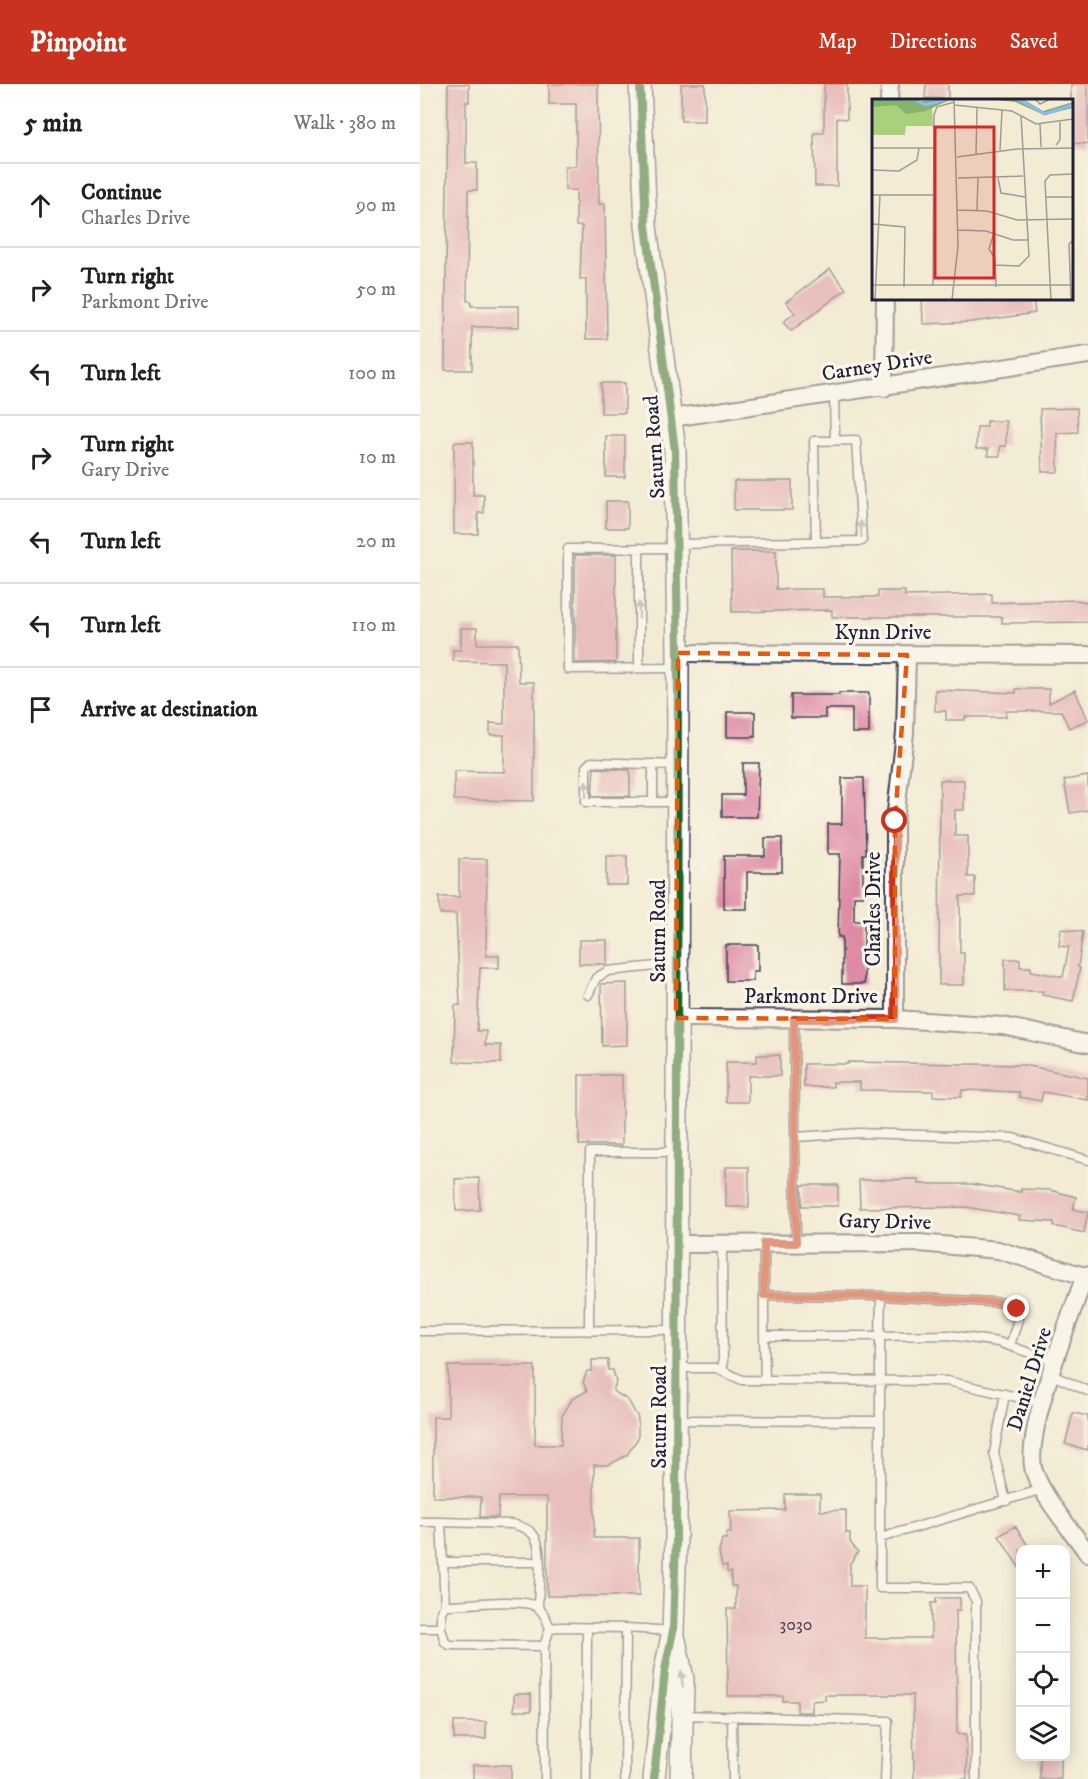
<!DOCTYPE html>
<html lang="en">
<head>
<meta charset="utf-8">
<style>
  :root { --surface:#fff; --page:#f2f2f2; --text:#202124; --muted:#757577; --line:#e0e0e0; --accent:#c8321e }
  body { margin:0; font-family:"IM FELL DW Pica",serif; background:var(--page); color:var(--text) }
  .controls { position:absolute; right:18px; bottom:18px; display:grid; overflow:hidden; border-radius:12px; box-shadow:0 3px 15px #0003 }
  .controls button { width:54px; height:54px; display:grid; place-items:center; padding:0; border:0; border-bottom:2px solid var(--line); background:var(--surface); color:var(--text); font:30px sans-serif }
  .stop { position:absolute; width:18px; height:18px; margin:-14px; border:4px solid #c8321e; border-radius:50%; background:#fff }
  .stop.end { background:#c8321e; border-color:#fff; box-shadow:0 2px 6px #0008 }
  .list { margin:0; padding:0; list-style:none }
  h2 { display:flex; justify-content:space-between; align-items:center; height:78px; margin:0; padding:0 24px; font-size:26px }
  h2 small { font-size:20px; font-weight:400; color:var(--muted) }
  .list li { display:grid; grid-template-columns:39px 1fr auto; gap:18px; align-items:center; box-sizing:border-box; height:84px; padding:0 24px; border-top:2px solid var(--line) }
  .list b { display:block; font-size:22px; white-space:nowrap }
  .list p { margin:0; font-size:20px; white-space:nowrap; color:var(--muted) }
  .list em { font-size:20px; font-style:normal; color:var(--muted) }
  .icon { flex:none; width:33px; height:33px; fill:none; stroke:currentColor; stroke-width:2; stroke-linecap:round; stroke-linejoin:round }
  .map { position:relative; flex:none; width:668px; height:1695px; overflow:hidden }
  header { display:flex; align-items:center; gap:36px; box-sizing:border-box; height:84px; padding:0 30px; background:var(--accent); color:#fff }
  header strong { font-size:28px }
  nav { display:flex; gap:33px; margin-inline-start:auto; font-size:21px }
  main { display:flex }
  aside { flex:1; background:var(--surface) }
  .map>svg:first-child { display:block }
  .building { fill:#dd8aa4 }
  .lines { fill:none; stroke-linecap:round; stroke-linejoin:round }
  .service-casing { stroke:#414052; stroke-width:11 }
  .minor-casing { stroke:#414052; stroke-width:20 }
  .tertiary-casing { stroke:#414052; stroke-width:24 }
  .service { stroke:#fff; stroke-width:8 }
  .minor { stroke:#fff; stroke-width:16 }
  .tertiary { stroke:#fff; stroke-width:21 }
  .cycleway-casing { stroke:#fbf7ec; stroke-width:11 }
  .cycleway { stroke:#1b5e20; stroke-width:8 }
  .oneway { fill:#9c9ca7 }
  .route { stroke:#c8321e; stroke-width:8 }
  .marked { fill:none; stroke:#e8590c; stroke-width:4.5; stroke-dasharray:12 8; stroke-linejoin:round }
  .labels { text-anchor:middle; stroke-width:6; stroke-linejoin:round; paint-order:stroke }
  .number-label { font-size:18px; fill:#513c55 }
  .street-label { font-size:21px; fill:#22223b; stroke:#fbf7ec }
  .inset-river { fill:none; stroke:#89bbf6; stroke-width:3 }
  .inset-road { fill:none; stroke:#9f9b97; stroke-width:1.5 }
  .view { fill:#d62828; fill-opacity:0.15; stroke:#d62828; stroke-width:3 }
  .inset-edge { fill:none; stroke:#22223b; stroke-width:3 }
</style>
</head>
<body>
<header>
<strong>Pinpoint</strong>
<nav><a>Map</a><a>Directions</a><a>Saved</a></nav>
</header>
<main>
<aside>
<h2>5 min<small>Walk · 380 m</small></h2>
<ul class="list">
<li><svg class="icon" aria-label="ahead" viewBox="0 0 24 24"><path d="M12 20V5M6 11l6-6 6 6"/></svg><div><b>Continue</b><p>Charles Drive</p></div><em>90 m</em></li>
<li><svg class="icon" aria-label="right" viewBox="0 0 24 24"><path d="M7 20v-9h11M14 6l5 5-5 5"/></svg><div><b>Turn right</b><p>Parkmont Drive</p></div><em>50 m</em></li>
<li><svg class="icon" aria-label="left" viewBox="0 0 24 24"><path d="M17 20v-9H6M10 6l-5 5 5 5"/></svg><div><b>Turn left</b></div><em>100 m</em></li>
<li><svg class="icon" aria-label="right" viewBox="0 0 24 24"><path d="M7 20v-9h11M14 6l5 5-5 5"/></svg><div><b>Turn right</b><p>Gary Drive</p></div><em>10 m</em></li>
<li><svg class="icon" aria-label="left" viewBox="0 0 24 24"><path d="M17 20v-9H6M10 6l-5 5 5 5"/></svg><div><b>Turn left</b></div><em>20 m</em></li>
<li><svg class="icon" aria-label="left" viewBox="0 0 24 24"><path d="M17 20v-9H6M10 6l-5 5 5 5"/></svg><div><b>Turn left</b></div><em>110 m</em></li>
<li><svg class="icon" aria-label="arrive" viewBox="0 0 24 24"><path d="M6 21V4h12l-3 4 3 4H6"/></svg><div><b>Arrive at destination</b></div></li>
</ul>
</aside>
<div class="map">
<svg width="668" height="1695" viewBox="0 0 668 1695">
  <rect width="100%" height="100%" fill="#fbf7ec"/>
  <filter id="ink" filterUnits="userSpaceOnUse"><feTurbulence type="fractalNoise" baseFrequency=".0167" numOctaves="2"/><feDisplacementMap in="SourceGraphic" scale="12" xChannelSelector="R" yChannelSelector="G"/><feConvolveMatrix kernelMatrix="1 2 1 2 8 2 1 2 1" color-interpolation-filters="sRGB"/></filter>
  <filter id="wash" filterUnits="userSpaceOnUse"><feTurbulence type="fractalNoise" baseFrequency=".008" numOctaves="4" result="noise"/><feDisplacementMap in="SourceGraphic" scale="24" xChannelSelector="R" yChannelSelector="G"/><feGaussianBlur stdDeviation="1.35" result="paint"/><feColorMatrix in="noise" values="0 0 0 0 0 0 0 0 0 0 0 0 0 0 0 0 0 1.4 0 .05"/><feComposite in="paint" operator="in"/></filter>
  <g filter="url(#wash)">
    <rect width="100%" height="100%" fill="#f3ebd4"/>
    <g id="blocks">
      <!-- building -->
      <path class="building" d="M28,0h21v18h-3v61h11v27h-9l-1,111h4v5h48v21h-47v43h-27z
        M129,0h49l1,120h6l2,135h-21v-60h-6l2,-53h-6v-36h-11v-24h11v-62h-27z
        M261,0h24v37h-24z
        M404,0h23v35l-10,-1v68h-22l-1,-53h10z
        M506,0h22v15l-23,-1z
        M651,0h17v60l-17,-1z
        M410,185l16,20 -55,42 -8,-9 12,-9 -9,-11z
        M502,214h111l2,15 -63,9 -49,2z
        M181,299h24v30h-24z
        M657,324l1,24 -21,1 1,39h-16l-2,-63z
        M567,337h19v25h-6v10h-12v-7h-12l1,-22h10z
        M186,352h19v41h-19z
        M34,358h19v53h11v18h-6v21h-24z
        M314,397h58v29h-58z
        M186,417h22v27h-22z
        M311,467h45v38h47v8h55v-6h27v5l87,-2v9l83,-3 13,2v20l-86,1v-6h-170v-7l-100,2z
        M155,471h41v107l-41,1z
        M41,544h16v16h41l1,38h15v119l-80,-1v-29l50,1v-37h-14v-12l14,1v-62l-51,-1v-11h8z
        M596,605h33v14l26,-13 13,30 -19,8 -8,-17h-55v6h-41v3h-19v-9h-11v-21l81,3z
        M419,609h30v40h-17v-24h-27v9h-34v-23h48z
        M307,628h28v25h-28z
        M323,679h16l-2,54h-35v-22h21z
        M174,684l36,2v26h-38z
        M668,692v34l-18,3 -6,-33z
        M422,694h22l2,76h-3v42h-9v25h10v63h-22v-47h-4l2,-83h-12v-30h14z
        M520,696h24v30h-9v26h13v41h7v19h-15v57h4v32h-25z
        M345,754h17v34h-35v37h-23v-53h41z
        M186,772h21v29h-21z
        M39,775h28l-1,97h13v12h-19l-3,63h9l-1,14h16v18l-47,-1 1,-57h5l-4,-91h-16l-1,-17h20z
        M641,845l22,3 -5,35 2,1 -7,33 -31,-6 1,-4h-38v-32h15v8h11v4l32,6 6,-30 -10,-1z
        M159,856h28v24h-28z
        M306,861h32v26h-5v10h-27z
        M207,899v62l-25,1 -1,-62z
        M337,971h23v21h-32v26h-22v-40h31z
        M428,978l176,3 64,13v22l-45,-8 -2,9 -22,-4 1,-5 -58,-2 -1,7 -28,-1v-5l-73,-1v-8h-27v5h-29v-23h44z
        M159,991h43v70h-43z
        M306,1083h23v40h-23z
        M59,1094l1,32 -24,1 -1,-32z
        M499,1095v5h53l49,8v-3l29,1 26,7 -3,12 15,3 -4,21 -30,-7v-4l-35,-2 1,-4 -54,-9 -106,1 -1,-28z
        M382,1101h36v21h-36z
        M172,1276h16v10h5l3,12 -3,9 15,9 10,18v20l-11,17 -18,10h-15v73h45v58h-92v-99h-48l-1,20h-18l1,-20h-48v-80h15v-51h87v79h26l1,-29 10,-17 15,-8 -4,-9 4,-11h5z
        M653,1329l15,3v34l-23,-6z
        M365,1410h35v17l26,-1v23h4v9l8,10 -8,11v23h15v52h66v-35h5v-5h24v12h-4l1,124h9l1,45h-53l-1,-84h-88v5l-13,1v11h-15v-11h-14v-5h-55l-1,-87h9v-23h-5v-14h-4v-6h-5l-3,-14 3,-13h4v-6h5l-1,-22 55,-1z
        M595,1442l16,24h-11v19l-21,-33z
        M94,1610h17v17h-17z
        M34,1638h32v17h-32z
        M620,1672h21v23h-21z
        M53,1681h38v14h-38z"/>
    </g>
  </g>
  <g filter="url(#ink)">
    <use href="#blocks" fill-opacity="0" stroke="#414052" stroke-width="1.5"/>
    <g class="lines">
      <defs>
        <path id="service" d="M414,311l1,45
          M257,460l185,-3 -6,-101 -42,1 2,101
          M219,464v120
          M256,464l-108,1v120l110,-1
          M233,718v-38
          M257,718h-91v-35l5,-5 86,3
          M168,911l8,-17 12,-7 68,-7
          M374,935l2,224
          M375,1053l65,-4 153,5 75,22
          M344,1159v93h116v85
          M302,1160l1,128
          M344,1211l117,1 128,7 8,6 1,10 -8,27
          M461,1212l-1,40 69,-1 49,7 58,20
          M0,1247l255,-1
          M169,1247l1,-179h87
          M344,1252l1,44
          M258,1284h38l26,12 205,1 96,22
          M632,1291l36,16
          M585,1310l-11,59 12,48
          M258,1336l202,1v167h89l7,13v178
          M0,1438h21l4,83
          M21,1438l71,2c9,2 20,6 24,15 7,15 2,52 2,69
          M460,1454l163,-49
          M23,1478h95
          M0,1544h21l4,14 4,3 95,1
          M21,1544v-16l4,-7c23,0 64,-6 85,-1 12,3 16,14 20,24
          M263,1631l205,6 -3,58
          M312,1632l1,63
          M125,1695l-1,-133 6,-18 10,-1 66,1
          M166,1695l1,-151
          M205,1695l1,-151 47,3"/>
        <path id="minor" d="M469,16l1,-16
          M464,304l1,-90
          M252,334l416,-63
          M258,569l410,2
          M256,934l219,1 108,7 85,18
          M475,935v-198l10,-88 2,-78
          M257,1160l242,-1 79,7 90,27
          M665,1191c-13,40 -65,164 -50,199 11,28 36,55 53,80"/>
        <path id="tertiary" d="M220,0l6,142 29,225 3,202 -2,886 -3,92 -8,39 -11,109
          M255,1556l8,39 -2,100"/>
      </defs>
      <!-- service casing -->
      <use href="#service" class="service-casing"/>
      <!-- minor casing -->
      <use href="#minor" class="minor-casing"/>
      <!-- tertiary casing -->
      <use href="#tertiary" class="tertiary-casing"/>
      <!-- service -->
      <use href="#service" class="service"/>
      <!-- minor -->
      <use href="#minor" class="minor"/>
      <!-- tertiary -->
      <use href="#tertiary" class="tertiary"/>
      <defs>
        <path id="cycleway" d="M220,0l6,142 29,225 3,202 -2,886 -3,92 -8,39 -11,109"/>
      </defs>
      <!-- cycleway casing -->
      <use href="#cycleway" class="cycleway-casing"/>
      <!-- cycleway -->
      <use href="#cycleway" class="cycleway"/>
    </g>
    <!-- one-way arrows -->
    <defs><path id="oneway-solid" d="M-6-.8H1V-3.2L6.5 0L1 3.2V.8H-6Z" transform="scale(1.5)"/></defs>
    <g class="oneway">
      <use href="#oneway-solid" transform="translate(441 445) rotate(-93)"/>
      <use href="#oneway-solid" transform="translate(219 526) rotate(-90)"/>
      <use href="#oneway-solid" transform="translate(166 705) rotate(-90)"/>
      <use href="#oneway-solid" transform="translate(262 1595) rotate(-96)"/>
    </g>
  </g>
  <g class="lines" filter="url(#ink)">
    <!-- route -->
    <path class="route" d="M475,737v198h-101l2,224h-32v52l117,1 128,7 8,6"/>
  </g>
  <!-- marked area -->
  <path d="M0 0H668V1695H0ZM258,569l229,2 -12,166v198l-219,-1z" fill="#f3ebd4" fill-opacity=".55" fill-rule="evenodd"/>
  <path class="marked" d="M258,569l229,2 -12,166v198l-219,-1z"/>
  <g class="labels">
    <!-- number labels -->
    <g class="number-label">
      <text x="376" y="1546">3030</text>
    </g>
    <!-- street labels -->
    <g class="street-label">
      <text transform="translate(457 281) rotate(-9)" y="7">Carney Drive</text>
      <text transform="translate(234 363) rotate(-94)" y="7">Saturn Road</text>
      <text x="463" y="555">Kynn Drive</text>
      <text transform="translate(453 825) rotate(-90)" y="7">Charles Drive</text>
      <text transform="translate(238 847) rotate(-90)" y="7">Saturn Road</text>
      <text x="391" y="919">Parkmont Drive</text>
      <text transform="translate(465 1137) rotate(1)" y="7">Gary Drive</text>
      <text transform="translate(609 1295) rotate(-73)" y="7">Daniel Drive</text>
      <text transform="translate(239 1333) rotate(-90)" y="7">Saturn Road</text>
    </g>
  </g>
  <!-- overview -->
  <g transform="translate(452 15)">
    <rect width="201" height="201" fill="#f3ebd4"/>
    <path d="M0,2l60,5 1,20h-27l-1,9h-33z" fill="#a9d17b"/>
    <path d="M0,0l50,2 30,-2 -26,12 -20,3 -10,-9 -24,2zM114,0h37l20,12 30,-9v6l-29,7 -29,-13z" fill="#86b36b"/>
    <path class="inset-river" d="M41,0l13,6 21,-6M146,0l27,15 28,-9"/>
    <path class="inset-road" d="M163,0l5,5 10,-5M82,6l58,6 24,13 37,-5M168,25l1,23M184,46l4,-5v-18M0,49h62M128,51l2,-40M104,55l1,-46M85,58l60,-8 56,-1M0,71l27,1 18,-11 2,-12M86,79l65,-2M126,79l3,15 24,4M0,96h62M174,98h27M85,111l30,1 30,9 56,-1M105,111l1,-32M0,125l33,3 -1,60M86,131l28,1 27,9h15M122,134l-5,16 6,10 1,28M123,166l24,1 10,-10 -8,-141M0,186h201M61,187l1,-171 3,-8 17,-5M3,201l5,-105M80,201l6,-54 -4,-147M179,201l-6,-119 5,-6 23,-1M199,201l-2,-56 4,-4"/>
    <path class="view" d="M63,28h59v151h-59z"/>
    <rect width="201" height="201" class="inset-edge"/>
  </g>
</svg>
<div class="controls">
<button>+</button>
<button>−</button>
<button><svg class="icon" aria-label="locate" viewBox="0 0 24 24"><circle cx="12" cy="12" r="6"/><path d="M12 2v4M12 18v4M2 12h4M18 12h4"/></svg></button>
<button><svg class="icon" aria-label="layers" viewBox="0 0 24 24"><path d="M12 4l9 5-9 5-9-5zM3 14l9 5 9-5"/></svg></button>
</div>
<div class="stop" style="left:475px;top:737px"></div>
<div class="stop end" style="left:597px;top:1225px"></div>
</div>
</main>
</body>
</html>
